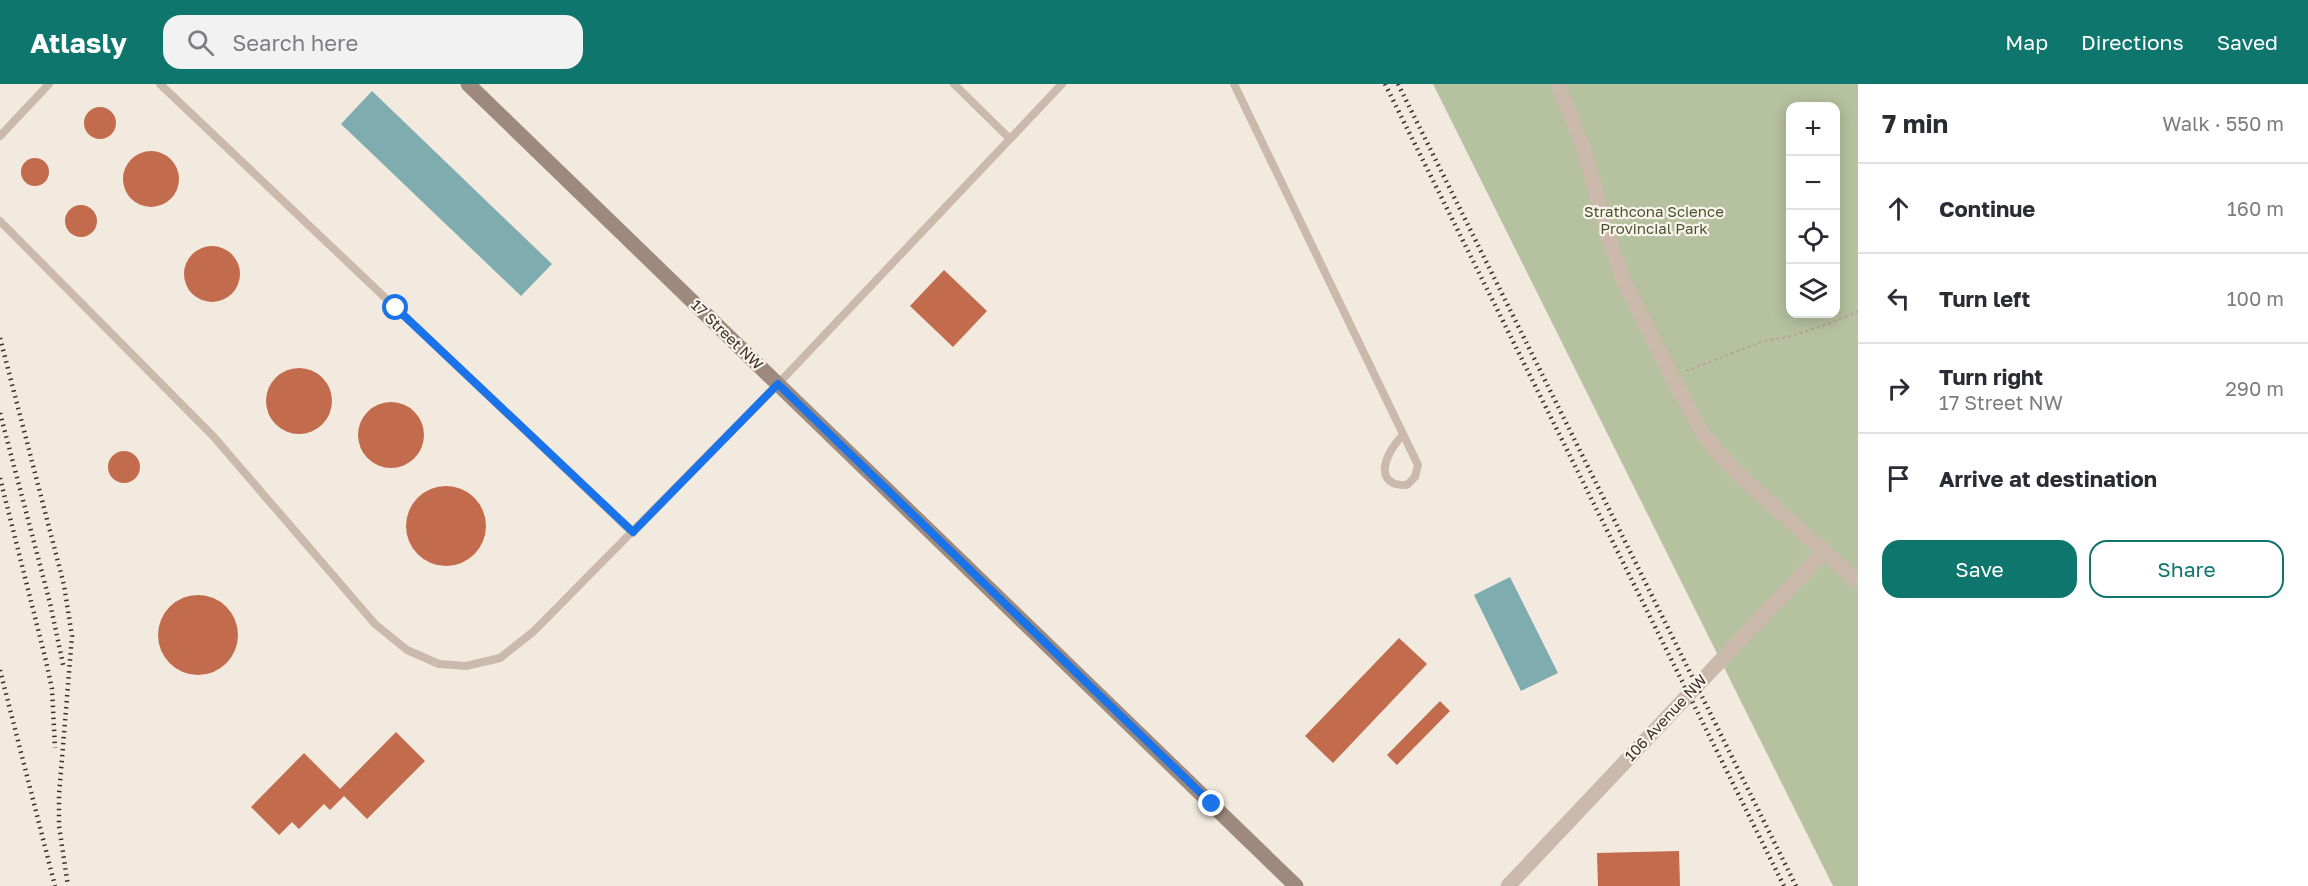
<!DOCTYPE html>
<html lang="en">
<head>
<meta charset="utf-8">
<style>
  :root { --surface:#fff; --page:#f2f2f3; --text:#2b2b33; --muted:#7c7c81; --line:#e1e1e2; --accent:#0f766e }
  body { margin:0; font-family:"Golos Text",sans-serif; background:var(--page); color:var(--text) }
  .controls { position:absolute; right:18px; top:18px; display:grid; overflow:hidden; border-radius:12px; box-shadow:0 3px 15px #0003 }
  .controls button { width:54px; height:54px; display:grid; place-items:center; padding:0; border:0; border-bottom:2px solid var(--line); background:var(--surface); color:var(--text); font:30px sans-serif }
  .stop { position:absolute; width:18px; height:18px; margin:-14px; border:4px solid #1a73e8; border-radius:50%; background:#fff }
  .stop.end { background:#1a73e8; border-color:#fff; box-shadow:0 2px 6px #0008 }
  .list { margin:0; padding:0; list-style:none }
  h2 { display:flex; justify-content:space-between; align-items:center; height:78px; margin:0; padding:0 24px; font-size:26px }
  h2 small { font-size:20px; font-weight:400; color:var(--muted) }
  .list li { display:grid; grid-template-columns:39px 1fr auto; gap:18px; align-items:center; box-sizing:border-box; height:90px; padding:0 24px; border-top:2px solid var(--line) }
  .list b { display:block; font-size:22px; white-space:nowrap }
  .list p { margin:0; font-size:20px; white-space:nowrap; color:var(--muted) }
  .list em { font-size:20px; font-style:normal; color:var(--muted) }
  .actions { display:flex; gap:12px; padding:18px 24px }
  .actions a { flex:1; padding:14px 0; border:2px solid var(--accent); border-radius:18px; text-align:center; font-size:21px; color:var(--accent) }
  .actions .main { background:var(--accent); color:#fff }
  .icon { flex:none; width:33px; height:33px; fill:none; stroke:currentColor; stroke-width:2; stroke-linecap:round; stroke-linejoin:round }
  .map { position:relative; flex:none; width:1858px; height:802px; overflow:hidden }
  header { display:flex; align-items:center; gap:36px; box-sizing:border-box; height:84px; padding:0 30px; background:var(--accent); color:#fff }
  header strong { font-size:28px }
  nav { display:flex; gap:33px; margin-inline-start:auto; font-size:21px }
  .search { width:420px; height:54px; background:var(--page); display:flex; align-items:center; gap:15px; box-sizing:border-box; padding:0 21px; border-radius:18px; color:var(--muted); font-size:22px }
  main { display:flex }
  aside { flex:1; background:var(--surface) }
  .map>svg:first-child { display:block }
  .green { fill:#b6c19f; fill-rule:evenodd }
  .water { fill:#7facaf }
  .building { fill:#c26b4d }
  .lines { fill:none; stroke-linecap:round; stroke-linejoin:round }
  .path { stroke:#b6a495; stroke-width:2; stroke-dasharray:3 3; stroke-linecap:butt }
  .lane { stroke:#cbbaab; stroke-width:8 }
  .street { stroke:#cbbaab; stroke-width:15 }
  .secondary { stroke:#9e897d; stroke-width:15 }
  .rail { stroke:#392f2a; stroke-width:4.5; stroke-dasharray:1.5 4.5; stroke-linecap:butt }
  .route { stroke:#1a73e8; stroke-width:8 }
  .labels { text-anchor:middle; stroke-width:4.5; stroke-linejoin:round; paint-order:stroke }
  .park-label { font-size:15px; fill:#47562f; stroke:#faf4ec }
  .street-label { font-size:15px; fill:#392f2a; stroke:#faf4ec }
</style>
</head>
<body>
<header>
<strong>Atlasly</strong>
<div class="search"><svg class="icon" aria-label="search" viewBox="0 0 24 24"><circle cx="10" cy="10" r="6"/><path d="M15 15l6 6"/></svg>Search here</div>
<nav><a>Map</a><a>Directions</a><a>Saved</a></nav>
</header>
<main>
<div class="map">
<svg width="1858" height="802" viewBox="0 0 1858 802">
  <rect width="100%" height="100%" fill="#f2eadf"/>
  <!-- green -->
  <path class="green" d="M1433,0h425v802h-25zM1790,22h46v208h-46z"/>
  <!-- water -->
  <path class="water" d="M372,7l180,173 -31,32 -180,-172z
    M1510,493l48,96 -37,18 -47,-96z"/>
  <!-- building -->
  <path class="building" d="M84 39a16 16 0 1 1 32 0a16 16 0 1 1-32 0Z
    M123 95a28 28 0 1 1 56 0a28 28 0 1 1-56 0Z
    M21 88a14 14 0 1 1 28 0a14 14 0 1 1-28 0Z
    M65 137a16 16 0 1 1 32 0a16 16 0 1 1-32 0Z
    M184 190a28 28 0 1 1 56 0a28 28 0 1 1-56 0Z
    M944,186l43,41 -34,36 -43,-41z
    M266 317a33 33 0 1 1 66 0a33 33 0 1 1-66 0Z
    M358 351a33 33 0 1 1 66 0a33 33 0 1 1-66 0Z
    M108 383a16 16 0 1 1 32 0a16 16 0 1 1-32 0Z
    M406 442a40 40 0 1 1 80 0a40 40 0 1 1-80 0Z
    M158 551a40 40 0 1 1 80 0a40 40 0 1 1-80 0Z
    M1399,554l28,26 -94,99 -28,-27z
    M1440,617l10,10 -53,54 -10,-10z
    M396,648l29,29 -58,58 -23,-23 -14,14 -6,-6 -25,25 -7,-7 -13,13 -28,-28 53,-54 36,36z
    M1679,767l1,35h-82l-1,-33z"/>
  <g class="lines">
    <!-- path -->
    <path class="path" d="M1686,287l78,-30 24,-4 43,-14 27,-12"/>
    <!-- lane -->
    <path class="lane" d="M160,0l473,449
      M954,0l55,54
      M1234,0l184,381 -3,12 -8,8c-36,1 -21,-33 -5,-49
      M0,52l49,-52
      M0,137l213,215 162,188 32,26 32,14 27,2 34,-8 33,-26 245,-248 284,-300"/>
    <!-- street -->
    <path class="street" d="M1558,0l25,62 26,93 14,40 60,119 19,34 15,20 22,23 119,107
      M1508,802l316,-335"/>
    <!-- secondary -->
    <path class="secondary" d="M468,0l828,802"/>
    <!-- rail -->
    <path class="rail" d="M1385,0l399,802
      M1398,0l398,802
      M0,254l64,247 8,51 -13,159v31l9,60
      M0,329l50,190 14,66
      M0,394l46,183 6,28 3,59
      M0,586l55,216"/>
  </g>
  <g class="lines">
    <!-- route -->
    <path class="route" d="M396,224l237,224 145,-148 434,420"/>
  </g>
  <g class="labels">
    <!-- park labels -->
    <g class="park-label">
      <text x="1654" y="133">Strathcona Science<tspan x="1654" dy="17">Provincial Park</tspan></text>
    </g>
    <!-- street labels -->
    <g class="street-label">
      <text transform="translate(727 251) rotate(44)" y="5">17 Street NW</text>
      <text transform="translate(1666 634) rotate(-47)" y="5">106 Avenue NW</text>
    </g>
  </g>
</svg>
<div class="controls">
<button>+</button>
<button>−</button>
<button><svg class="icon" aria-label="locate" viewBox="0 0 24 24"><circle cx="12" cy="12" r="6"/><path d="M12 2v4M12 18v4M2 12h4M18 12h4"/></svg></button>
<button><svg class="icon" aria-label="layers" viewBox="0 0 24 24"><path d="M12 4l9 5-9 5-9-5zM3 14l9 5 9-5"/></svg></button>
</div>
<div class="stop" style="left:396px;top:224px"></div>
<div class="stop end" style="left:1212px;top:720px"></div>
</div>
<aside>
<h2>7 min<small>Walk · 550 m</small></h2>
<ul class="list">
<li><svg class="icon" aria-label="ahead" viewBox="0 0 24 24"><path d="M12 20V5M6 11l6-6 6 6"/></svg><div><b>Continue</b></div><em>160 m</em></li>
<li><svg class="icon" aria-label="left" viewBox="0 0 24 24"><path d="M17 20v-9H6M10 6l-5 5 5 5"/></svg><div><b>Turn left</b></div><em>100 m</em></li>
<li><svg class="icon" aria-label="right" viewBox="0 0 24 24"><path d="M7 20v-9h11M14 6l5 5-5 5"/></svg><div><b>Turn right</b><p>17 Street NW</p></div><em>290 m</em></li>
<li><svg class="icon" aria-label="arrive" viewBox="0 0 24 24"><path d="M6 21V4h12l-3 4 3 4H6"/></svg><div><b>Arrive at destination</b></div></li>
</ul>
<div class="actions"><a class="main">Save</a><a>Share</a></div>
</aside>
</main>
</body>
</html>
